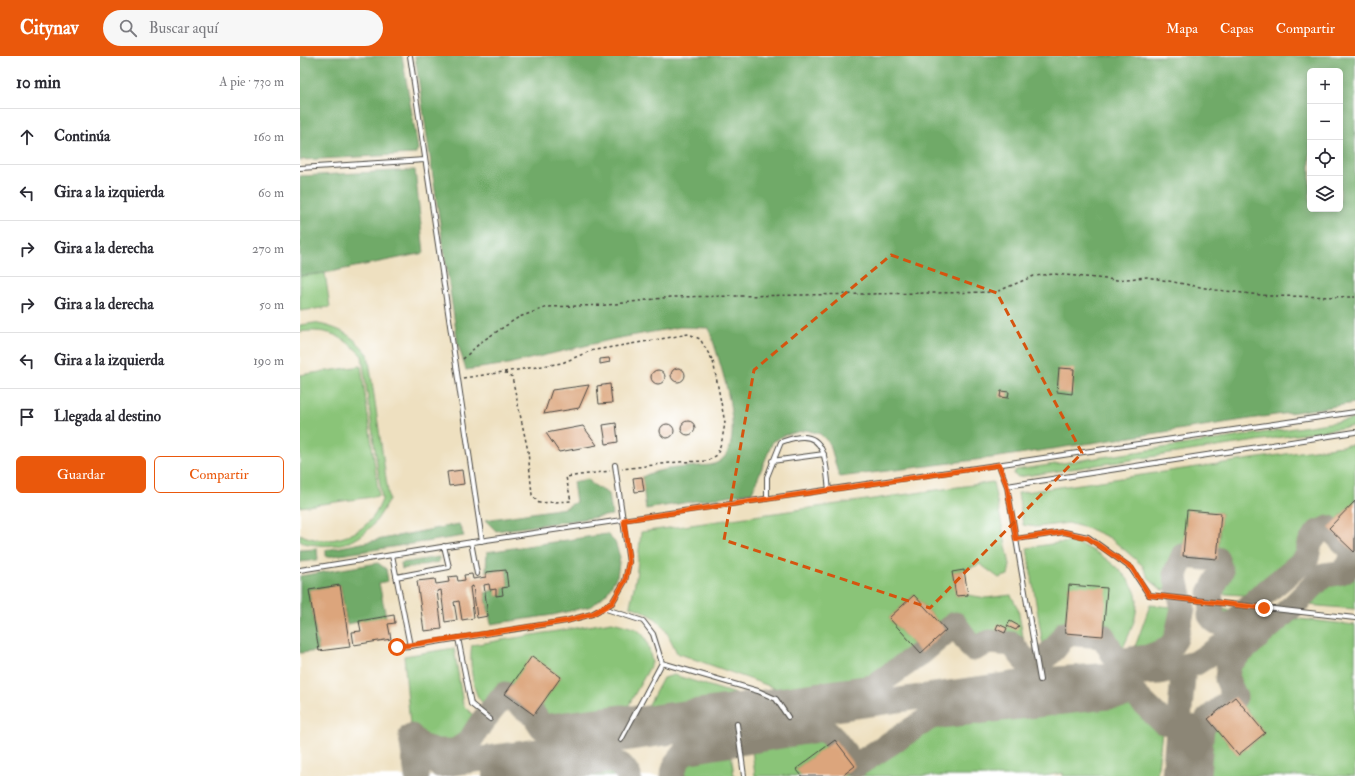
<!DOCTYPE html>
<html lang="es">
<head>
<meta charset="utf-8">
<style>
  :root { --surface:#fff; --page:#f7f7f7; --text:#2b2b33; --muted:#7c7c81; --line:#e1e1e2; --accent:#ea580c }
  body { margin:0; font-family:"IM FELL Double Pica",serif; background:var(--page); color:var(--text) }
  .controls { position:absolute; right:12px; top:12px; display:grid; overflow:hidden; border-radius:6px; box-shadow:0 2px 10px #0003 }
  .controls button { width:36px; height:36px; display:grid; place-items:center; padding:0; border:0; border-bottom:1px solid var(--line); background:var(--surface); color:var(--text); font:20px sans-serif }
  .stop { position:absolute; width:12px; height:12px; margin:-9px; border:3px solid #ea580c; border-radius:50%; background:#fff }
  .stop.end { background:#ea580c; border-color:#fff; box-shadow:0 1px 4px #0008 }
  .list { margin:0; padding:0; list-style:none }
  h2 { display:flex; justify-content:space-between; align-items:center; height:52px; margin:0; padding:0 16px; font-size:17px }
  h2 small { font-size:13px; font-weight:400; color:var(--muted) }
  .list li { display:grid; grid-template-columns:26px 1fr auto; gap:12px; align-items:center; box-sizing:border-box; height:56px; padding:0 16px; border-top:1px solid var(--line) }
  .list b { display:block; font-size:15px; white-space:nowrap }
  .list em { font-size:13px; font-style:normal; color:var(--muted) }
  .actions { display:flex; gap:8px; padding:12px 16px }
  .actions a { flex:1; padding:9px 0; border:1px solid var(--accent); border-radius:6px; text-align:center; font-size:14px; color:var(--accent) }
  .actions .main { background:var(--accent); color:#fff }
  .icon { flex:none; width:22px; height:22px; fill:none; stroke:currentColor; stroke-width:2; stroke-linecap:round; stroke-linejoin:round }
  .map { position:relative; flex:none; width:1055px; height:720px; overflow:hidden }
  header { display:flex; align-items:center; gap:24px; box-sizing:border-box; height:56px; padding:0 20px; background:var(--accent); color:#fff }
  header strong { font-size:19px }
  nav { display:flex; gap:22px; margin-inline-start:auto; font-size:14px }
  .search { width:280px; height:36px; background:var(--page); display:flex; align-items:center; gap:10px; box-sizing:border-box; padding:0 14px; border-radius:22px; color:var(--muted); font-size:15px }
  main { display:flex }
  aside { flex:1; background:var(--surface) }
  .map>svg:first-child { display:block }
  .green { fill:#8ac478; stroke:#5a7852 }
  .forest { fill:#6faa68; stroke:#4d6a4a; fill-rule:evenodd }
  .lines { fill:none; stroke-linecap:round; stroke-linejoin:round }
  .taxiway { stroke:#8c8676; stroke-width:25 }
  .building { fill:#dca57c }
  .service-casing { stroke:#484641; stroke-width:6 }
  .path { stroke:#484641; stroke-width:1.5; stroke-dasharray:3 3; stroke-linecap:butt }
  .service { stroke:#fff; stroke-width:4 }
  .route { stroke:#ea580c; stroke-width:5 }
  .marked { fill:none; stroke:#d5540f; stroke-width:3; stroke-dasharray:8 5; stroke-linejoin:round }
</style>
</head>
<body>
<header>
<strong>Citynav</strong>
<div class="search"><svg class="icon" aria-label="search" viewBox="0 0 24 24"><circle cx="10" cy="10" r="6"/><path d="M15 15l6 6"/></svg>Buscar aquí</div>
<nav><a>Mapa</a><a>Capas</a><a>Compartir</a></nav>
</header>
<main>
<aside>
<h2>10 min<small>A pie · 730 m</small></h2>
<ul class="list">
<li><svg class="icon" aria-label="ahead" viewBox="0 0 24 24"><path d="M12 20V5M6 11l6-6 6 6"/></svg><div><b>Continúa</b></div><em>160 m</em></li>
<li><svg class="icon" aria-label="left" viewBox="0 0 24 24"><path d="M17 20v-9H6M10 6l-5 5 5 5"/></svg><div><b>Gira a la izquierda</b></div><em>60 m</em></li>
<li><svg class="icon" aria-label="right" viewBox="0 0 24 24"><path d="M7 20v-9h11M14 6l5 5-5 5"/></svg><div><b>Gira a la derecha</b></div><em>270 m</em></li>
<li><svg class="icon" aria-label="right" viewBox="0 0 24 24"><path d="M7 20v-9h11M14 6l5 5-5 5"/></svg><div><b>Gira a la derecha</b></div><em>50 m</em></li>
<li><svg class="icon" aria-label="left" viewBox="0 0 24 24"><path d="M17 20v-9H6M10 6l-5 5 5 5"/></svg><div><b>Gira a la izquierda</b></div><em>190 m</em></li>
<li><svg class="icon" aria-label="arrive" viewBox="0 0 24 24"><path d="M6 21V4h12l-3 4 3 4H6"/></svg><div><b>Llegada al destino</b></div></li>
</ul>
<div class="actions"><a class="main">Guardar</a><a>Compartir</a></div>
</aside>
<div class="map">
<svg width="1055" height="720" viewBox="0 0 1055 720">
  <rect width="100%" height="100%" fill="#fff"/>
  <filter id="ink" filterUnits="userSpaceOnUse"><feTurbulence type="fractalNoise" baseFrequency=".025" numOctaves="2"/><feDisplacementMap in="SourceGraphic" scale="8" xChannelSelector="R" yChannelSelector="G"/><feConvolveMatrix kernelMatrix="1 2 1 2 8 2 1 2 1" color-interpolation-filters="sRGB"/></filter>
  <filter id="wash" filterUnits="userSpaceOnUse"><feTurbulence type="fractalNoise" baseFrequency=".012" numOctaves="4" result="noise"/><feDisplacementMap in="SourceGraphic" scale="16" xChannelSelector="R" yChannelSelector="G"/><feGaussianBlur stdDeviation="0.9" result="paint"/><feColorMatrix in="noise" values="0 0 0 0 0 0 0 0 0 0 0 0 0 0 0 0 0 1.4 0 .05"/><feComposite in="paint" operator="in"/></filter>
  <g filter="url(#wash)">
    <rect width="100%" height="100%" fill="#eee0c0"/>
    <!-- green -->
    <path class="green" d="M25,217l5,34 -30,4v-35z
      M14,267c26,5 37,11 54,31l21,145c-20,41 -42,52 -86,44l-3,-2v-7c24,13 57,4 73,-17 4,-5 6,-11 9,-17l-20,-144c-19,-20 -34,-28 -62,-24v-7z
      M61,310l18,130 -79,11v-132z
      M1055,363v7l-337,51 -5,-3 3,-4z
      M1055,388v57l-26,27 -11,4 -8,11 -3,15 -46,38 -51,-3 11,-21 -4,-13 4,-46 -34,-3 -4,46 -8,18 5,15 -18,1 -12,-10 -8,-15 -15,-13 -17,-14 -20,-9 -22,-6 -31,4 -14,-2 -5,-32z
      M693,426l17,83 -2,10 -9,3 -19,-14 -16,6 -11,2 3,24 12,-1 18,3 25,-3 7,14 10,55 -16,-20 -22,-2 -17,7 -18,-25 -9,6 -32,-35 -25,23 32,35 -48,34 -73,10 -123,-44c-14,-29 -15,-35 -47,-47l6,-28 5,-46z
      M757,487c5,0 11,-1 16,0 21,3 63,34 64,57 1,21 -12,42 -20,61l-14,-25 -34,-51 -4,48 -7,13 -13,12 -18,-110z
      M1055,495v58l-60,-5 29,-29c25,-2 20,-4 31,-24z
      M850,549l33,3c-7,39 -12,48 -52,50z
      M912,552l31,4 -8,11c-11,2 -18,3 -25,-8z
      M981,561l74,8v151h-157l4,-47 6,-10 30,36 27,-22 -30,-36 -8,-18 2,-16z
      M312,566c32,8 34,9 40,41l-30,54 -80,10 -8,-12 27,-38 -29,-20 -27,37 -13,15c-4,-2 -9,-5 -12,-9 -8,-10 -11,-43 -8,-55z
      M154,592l9,57 18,18 -12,19 -14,9h-18l-17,-5 -9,-10 -7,-80z
      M374,619l87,27 -120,17 22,-41z
      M834,638l29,28 -6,54h-94v-3l-20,3h-201l89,-59z
      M524,673l11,11 -39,29 6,7h-47l-4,-35z
      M430,688l4,32h-61c-1,-30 35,-28 57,-32z
      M308,705c12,1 15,5 21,15h-134z"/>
    <!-- forest -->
    <path class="forest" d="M0,0h102l16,93 -3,5 -115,6z
      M115,0h940v347l-356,54 -160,20 -9,-33 -10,-10 -14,-4 -21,5 -12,6 -21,51 -106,17 -4,-32c17,-9 37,-9 56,-11 5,-1 11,0 16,-2 40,-13 3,-108 -5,-136l-29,-1 -66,12 -106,25 -42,6 -8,-26zM1010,15h30v138h-30z
      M115,114l9,83 -99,20 -25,3v-100z
      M288,423l4,5 17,10 3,21 -116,16 -11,-11 80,-12 11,-6 -3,-20z
      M159,468l5,12 -138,21v-7z
      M307,478l8,8 5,15 -3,19 -11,18 -14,12 -39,9 -62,9 -6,-31 11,-4 1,7 6,-1 -1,-7 6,-1 -2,-17 -20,2 1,-20z
      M17,493l1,11 -18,2v-12z
      M139,501v5l-37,7 -1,-6z
      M78,507l8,6 2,12 -9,2 7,34 -39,7 -7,-39 -31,5 10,61 -19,2v-77z"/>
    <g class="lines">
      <!-- taxiway -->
      <path class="taxiway" d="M139,709l601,-85 119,-8 37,-9 44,-29 10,-11
        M117,720l-6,-40 9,10 17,5h18l14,-9 12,-19 24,-29 29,21 8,12 80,-10 19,2 232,-32 48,-34 34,-29 18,25 17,-7 22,2 16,20c20,-7 27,-12 37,-31l38,3 14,25 31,-4 21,-8 7,-11 7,-30 -8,-34 8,-18 34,3 4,13 -11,21 2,15 -2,7c7,11 14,10 25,8l8,-11 18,-16 46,-38 3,-15 8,-11 11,-4 25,24c-7,20 -8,21 -30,23l-29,29 -66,59 -2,16 8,18 -27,22 -6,10 -39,-7
        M195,720l113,-15c12,1 15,5 21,15
        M373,720c0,-10 5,-17 12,-24l139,-23 11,11 20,26 76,-49 203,-23 29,28 39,7 -4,47
        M874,720l10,-110"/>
    </g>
    <g id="blocks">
      <!-- building -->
      <path class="building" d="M309,302l1,4 -10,2v-5z
        M759,312l15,1 -2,25 -15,-2z
        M371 319a7 7 0 1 1 14 0a7 7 0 1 1-14 0Z
        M351 321a7 7 0 1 1 14 0a7 7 0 1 1-14 0Z
        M310,328l2,19 -13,1 -2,-18z
        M289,329l-10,23 -35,6 8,-24z
        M701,335l8,1 -1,6 -8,-1z
        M381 372a7 7 0 1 1 14 0a7 7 0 1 1-14 0Z
        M316,367l2,19 -12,2 -3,-19z
        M360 375a7 7 0 1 1 14 0a7 7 0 1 1-14 0Z
        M283,370l14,19 -38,7 -13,-19z
        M162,414l2,14 -15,2 -2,-14z
        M342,421l2,14 -9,1 -2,-14z
        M1055,445v50l-1,1 -25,-24z
        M887,454l34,3 -4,46 -34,-3z
        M206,514l2,17 -6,1 1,7 -7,1v-7l-6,1 -1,-6 -5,1 4,31 -11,2 -4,-32 -3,1 4,31 -12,2 -3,-19 -5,1 3,18 -12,2 -4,-32 -4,1 5,38 -18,2 -7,-50 18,-2 1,5 13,-2 -1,-5 9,-1 1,5 7,-1 -1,-5 8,-1 1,5 13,-2v-5z
        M664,514l4,25 -12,1 -4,-24z
        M40,529l10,62 -31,4 -10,-61z
        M769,529l38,3 -4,48 -38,-3z
        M614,539l32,35 -25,23 -32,-35z
        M94,559l1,8 -7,1 3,15 -37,6 -2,-13 9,-1 -2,-10z
        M710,565l9,5 -3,4 -9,-4z
        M698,568l9,4 -2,5 -9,-4z
        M232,600l29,21 -27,38 -29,-21z
        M935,641l30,36 -27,22 -30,-36z
        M535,684l20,26 -13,10h-40l-6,-7z"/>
    </g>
  </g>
  <g filter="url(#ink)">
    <use href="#blocks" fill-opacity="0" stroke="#484641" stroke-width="1"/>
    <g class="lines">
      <defs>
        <path id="service" d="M110,0l72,485
          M0,112l125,-8
          M472,405l52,-7
          M699,409l8,21 348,-54
          M707,430l9,53
          M467,443v-22l14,-35c6,-2 14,-5 21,-5 26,-1 24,34 27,53
          M171,486l6,32
          M92,499l18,91 156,-25 26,-7 20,-11 13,-22 4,-19 -14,-97
          M0,514l166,-27 889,-131
          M96,521l53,-10 -5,-21
          M303,552l40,13 10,13 9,29 -41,77
          M158,582l13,66 19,15
          M97,591l13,-1
          M362,607l96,28 18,8 12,18
          M740,624l-24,-141 48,-7 24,5 43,31 18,27 206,23
          M437,668l7,52"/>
      </defs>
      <!-- service casing -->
      <use href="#service" class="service-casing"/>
      <!-- path -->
      <path class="path" d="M163,303l18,-17 38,-25 29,-10 60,-2 63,-8 325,-5 38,-16 20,-2 63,6 30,-3 69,13 54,6 85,1
        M204,316l58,-9 28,-12 99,-17 11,5 13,22 12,62 -3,17 -5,15 -10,6 -29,1 -56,7
        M163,322l41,-6 8,5 16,74 4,44 7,8 32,-2 -5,-24 44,-6"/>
      <!-- service -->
      <use href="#service" class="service"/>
    </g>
  </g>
  <g class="lines" filter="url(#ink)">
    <!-- route -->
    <path class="route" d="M97,591l169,-26 26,-7 20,-11 13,-22 4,-19 -5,-42 375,-55 8,21 9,53 48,-7 24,6 44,30 17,27 115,13"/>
  </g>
  <!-- marked area -->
  <path class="marked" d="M591,199l106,38 85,160 -152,155 -206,-68 30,-170z"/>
</svg>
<div class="controls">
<button>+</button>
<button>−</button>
<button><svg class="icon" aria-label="locate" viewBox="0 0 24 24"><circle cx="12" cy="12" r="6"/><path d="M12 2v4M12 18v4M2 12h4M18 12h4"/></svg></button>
<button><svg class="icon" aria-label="layers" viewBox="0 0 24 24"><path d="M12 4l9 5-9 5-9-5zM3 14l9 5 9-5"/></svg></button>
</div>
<div class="stop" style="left:97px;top:591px"></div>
<div class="stop end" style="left:964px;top:552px"></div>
</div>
</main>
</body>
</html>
